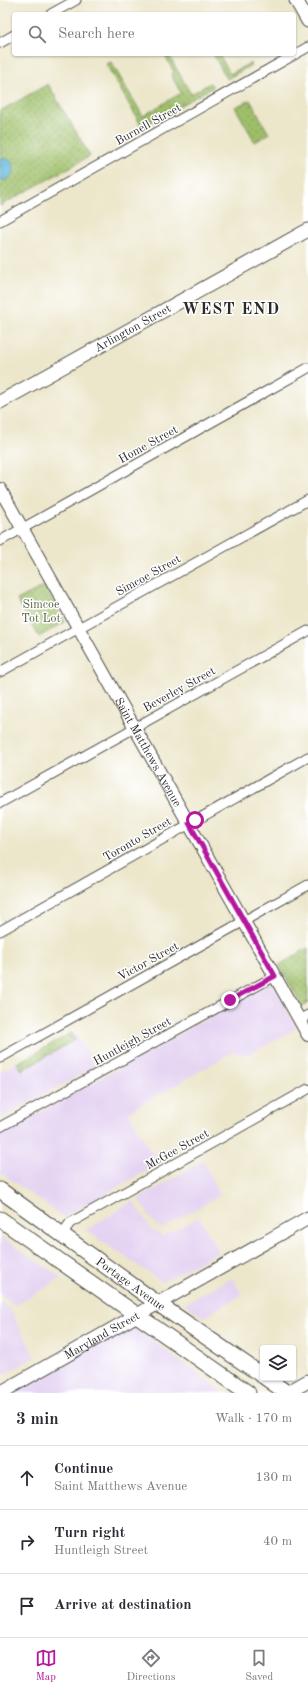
<!DOCTYPE html>
<html lang="en">
<head>
<meta charset="utf-8">
<style>
  :root { --surface:#fff; --page:#f7f7f7; --text:#2b2b33; --muted:#7c7c81; --line:#e1e1e2; --accent:#b5179e }
  body { margin:0; font-family:"Old Standard TT",serif; background:var(--page); color:var(--text) }
  .controls { position:absolute; right:12px; bottom:12px; display:grid; overflow:hidden; border-radius:4px; box-shadow:0 1px 3px #0004 }
  .controls button { width:36px; height:36px; display:grid; place-items:center; padding:0; border:0; border-bottom:1px solid var(--line); background:var(--surface); color:var(--text); font:20px sans-serif }
  .stop { position:absolute; width:12px; height:12px; margin:-9px; border:3px solid #b5179e; border-radius:50%; background:#fff }
  .stop.end { background:#b5179e; border-color:#fff; box-shadow:0 1px 4px #0008 }
  .list { margin:0; padding:0; list-style:none }
  h2 { display:flex; justify-content:space-between; align-items:center; height:52px; margin:0; padding:0 16px; font-size:17px }
  h2 small { font-size:13px; font-weight:400; color:var(--muted) }
  .list li { display:grid; grid-template-columns:26px 1fr auto; gap:12px; align-items:center; box-sizing:border-box; height:64px; padding:0 16px; border-top:1px solid var(--line) }
  .list b { display:block; font-size:15px; white-space:nowrap }
  .list p { margin:0; font-size:13px; white-space:nowrap; color:var(--muted) }
  .list em { font-size:13px; font-style:normal; color:var(--muted) }
  .icon { flex:none; width:22px; height:22px; fill:none; stroke:currentColor; stroke-width:2; stroke-linecap:round; stroke-linejoin:round }
  .map { position:relative; flex:none; width:308px; height:1393px; overflow:hidden }
  .search { position:absolute; background:var(--surface); box-shadow:0 1px 3px #0004; left:12px; right:12px; top:12px; height:44px; display:flex; align-items:center; gap:10px; box-sizing:border-box; padding:0 14px; border-radius:4px; color:var(--muted); font-size:15px }
  .sheet { height:244px; background:var(--surface) }
  nav { display:flex; justify-content:space-around; align-items:center; box-sizing:border-box; height:56px; border-top:1px solid var(--line); background:var(--surface); font-size:11px; color:var(--muted) }
  nav a { display:grid; justify-items:center; gap:2px }
  nav .on { color:var(--accent) }
  .map>svg:first-child { display:block }
  .built { fill:#e4d3f2 }
  .grass { fill:url(#grass-dots); stroke:#65764a }
  .water { fill:#5db8db; stroke:#447283 }
  .lines { fill:none; stroke-linecap:round; stroke-linejoin:round }
  .minor-casing { stroke:#484743; stroke-width:11 }
  .tertiary-casing { stroke:#484743; stroke-width:14 }
  .secondary-casing { stroke:#484743; stroke-width:15 }
  .primary-casing { stroke:#484743; stroke-width:17 }
  .minor { stroke:#fff; stroke-width:9 }
  .tertiary { stroke:#fff; stroke-width:12 }
  .secondary { stroke:#fff; stroke-width:13 }
  .primary { stroke:#fff; stroke-width:15 }
  .route { stroke:#b5179e; stroke-width:5 }
  .labels { text-anchor:middle; stroke-width:3; stroke-linejoin:round; paint-order:stroke }
  .street-label { font-size:12px; fill:#2b2b2b; stroke:#fff }
  .park-label { font-size:12px; fill:#545f41; stroke:#fff }
  .district-label { font-size:16px; font-weight:bold; letter-spacing:1px; fill:#2b2b2b; stroke:#fff }
</style>
</head>
<body>
<div class="map">
<svg width="308" height="1393" viewBox="0 0 308 1393">
  <defs>
    <pattern id="grass-dots" width="8" height="8" patternUnits="userSpaceOnUse"><rect width="8" height="8" fill="#9fc069"/><path d="M2 2h.1M6 6h.1" fill="none" stroke="#829c57" stroke-width="1.8" stroke-linecap="round"/></pattern>
  </defs>
  <rect width="100%" height="100%" fill="#fff"/>
  <filter id="ink" filterUnits="userSpaceOnUse"><feTurbulence type="fractalNoise" baseFrequency=".025" numOctaves="2"/><feDisplacementMap in="SourceGraphic" scale="8" xChannelSelector="R" yChannelSelector="G"/><feConvolveMatrix kernelMatrix="1 2 1 2 8 2 1 2 1" color-interpolation-filters="sRGB"/></filter>
  <filter id="wash" filterUnits="userSpaceOnUse"><feTurbulence type="fractalNoise" baseFrequency=".012" numOctaves="4" result="noise"/><feDisplacementMap in="SourceGraphic" scale="16" xChannelSelector="R" yChannelSelector="G"/><feGaussianBlur stdDeviation="0.9" result="paint"/><feColorMatrix in="noise" values="0 0 0 0 0 0 0 0 0 0 0 0 0 0 0 0 0 1.4 0 .05"/><feComposite in="paint" operator="in"/></filter>
  <g filter="url(#wash)">
    <rect width="100%" height="100%" fill="#ece6ca"/>
    <!-- built -->
    <path class="built" d="M272,982l25,46 -49,27 -15,-3 -105,60 30,52 -94,53 -64,-45v-37z
      M74,1031l21,36 -95,51v-46z
      M203,1161l17,34 -57,33 -8,-4 -17,-25z
      M133,1201l18,28 12,7 36,-19 20,35 -57,30 -76,-52z
      M0,1236l62,42 -46,27 -16,-11z
      M232,1278l10,17 -38,22 -20,-13z
      M0,1301l10,8 25,48 -35,19z
      M125,1321l99,72h-224z"/>
    <!-- grass -->
    <path class="grass" d="M164,54h4l23,40 19,-11 3,4 -71,40 -36,-63 5,-2 32,54 38,-23 -10,-18 3,-3z
      M213,54h6l11,20 20,-11 1,2 -24,14z
      M48,84l42,72 -90,50v-95z
      M250,100l19,34 -14,8 -20,-35z
      M44,586l21,36 -26,15 -22,-37z
      M308,948v55l-6,3 -23,-41z
      M71,1033l4,7 -53,30 -5,-7z"/>
    <!-- water -->
    <path class="water" d="M0,158c18,-2 19,24 0,22z"/>
  </g>
  <g filter="url(#ink)">
    <g class="lines">
      <defs>
        <path id="minor" d="M51,14l25,-14
          M0,43l14,-8
          M0,221l308,-174
          M0,541l308,-173
          M0,672l308,-172
          M0,803l308,-172
          M0,931l308,-174
          M299,1020l9,-5
          M0,1058l308,-173
          M0,1127l275,-151
          M62,1234l8,-11 238,-134"/>
        <g id="tertiary">
          <path id="s1" d="M0,489l308,546"/>
        </g>
        <g id="secondary">
          <path d="M296,0l12,21"/>
          <path id="s2" d="M0,402l308,-172"/>
          <path id="s3" d="M0,1393l308,-175"/>
          <path d="M287,1393l21,-12"/>
        </g>
        <g id="primary">
          <path id="s4" d="M0,1190l157,113 106,73"/>
          <path d="M0,1219l248,174"/>
          <path d="M266,1378l21,15"/>
        </g>
      </defs>
      <!-- minor casing -->
      <use href="#minor" class="minor-casing"/>
      <!-- tertiary casing -->
      <use href="#tertiary" class="tertiary-casing"/>
      <!-- secondary casing -->
      <use href="#secondary" class="secondary-casing"/>
      <!-- primary casing -->
      <use href="#primary" class="primary-casing"/>
      <!-- minor -->
      <use href="#minor" class="minor"/>
      <!-- tertiary -->
      <use href="#tertiary" class="tertiary"/>
      <!-- secondary -->
      <use href="#secondary" class="secondary"/>
      <!-- primary -->
      <use href="#primary" class="primary"/>
    </g>
  </g>
  <g class="lines" filter="url(#ink)">
    <!-- route -->
    <path class="route" d="M195,820l-6,3 86,153 -45,24"/>
  </g>
  <g class="labels">
    <!-- street labels -->
    <g class="street-label">
      <text transform="translate(148 124) rotate(-29)" y="4">Burnell Street</text>
      <text dy="4" stroke="none"><textPath href="#s2" startOffset="152">Arlington Street</textPath></text>
      <text transform="translate(148 444) rotate(-29)" y="4">Home Street</text>
      <text transform="translate(148 575) rotate(-29)" y="4">Simcoe Street</text>
      <text transform="translate(179 689) rotate(-29)" y="4">Beverley Street</text>
      <text dy="4" stroke="none"><textPath href="#s1" startOffset="302">Saint Matthews Avenue</textPath></text>
      <text transform="translate(137 839) rotate(-30)" y="4">Toronto Street</text>
      <text transform="translate(148 961) rotate(-29)" y="4">Victor Street</text>
      <text transform="translate(132 1041) rotate(-29)" y="4">Huntleigh Street</text>
      <text transform="translate(177 1149) rotate(-29)" y="4">McGee Street</text>
      <text dy="4" stroke="none"><textPath href="#s4" startOffset="161">Portage Avenue</textPath></text>
      <text dy="4" stroke="none"><textPath href="#s3" startOffset="117">Maryland Street</textPath></text>
    </g>
    <!-- park labels -->
    <g class="park-label">
      <text x="41" y="608">Simcoe<tspan x="41" dy="14">Tot Lot</tspan></text>
    </g>
    <!-- district labels -->
    <g class="district-label">
      <text x="231" y="314">WEST END</text>
    </g>
  </g>
</svg>
<div class="controls">
<button><svg class="icon" aria-label="layers" viewBox="0 0 24 24"><path d="M12 4l9 5-9 5-9-5zM3 14l9 5 9-5"/></svg></button>
</div>
<div class="stop" style="left:195px;top:820px"></div>
<div class="stop end" style="left:230px;top:1000px"></div>
<div class="search"><svg class="icon" aria-label="search" viewBox="0 0 24 24"><circle cx="10" cy="10" r="6"/><path d="M15 15l6 6"/></svg>Search here</div>
</div>
<section class="sheet">
<h2>3 min<small>Walk · 170 m</small></h2>
<ul class="list">
<li><svg class="icon" aria-label="ahead" viewBox="0 0 24 24"><path d="M12 20V5M6 11l6-6 6 6"/></svg><div><b>Continue</b><p>Saint Matthews Avenue</p></div><em>130 m</em></li>
<li><svg class="icon" aria-label="right" viewBox="0 0 24 24"><path d="M7 20v-9h11M14 6l5 5-5 5"/></svg><div><b>Turn right</b><p>Huntleigh Street</p></div><em>40 m</em></li>
<li><svg class="icon" aria-label="arrive" viewBox="0 0 24 24"><path d="M6 21V4h12l-3 4 3 4H6"/></svg><div><b>Arrive at destination</b></div></li>
</ul>
</section>
<nav>
<a class="on"><svg class="icon" aria-label="map" viewBox="0 0 24 24"><path d="M3 6l6-2 6 2 6-2v14l-6 2-6-2-6 2zM9 4v14M15 6v14"/></svg>Map</a>
<a><svg class="icon" aria-label="directions" viewBox="0 0 24 24"><path d="M12 3l9 9-9 9-9-9zM9 14v-3h6M13 9l2 2-2 2"/></svg>Directions</a>
<a><svg class="icon" aria-label="saved" viewBox="0 0 24 24"><path d="M7 4h10v16l-5-4-5 4z"/></svg>Saved</a>
</nav>
</body>
</html>
